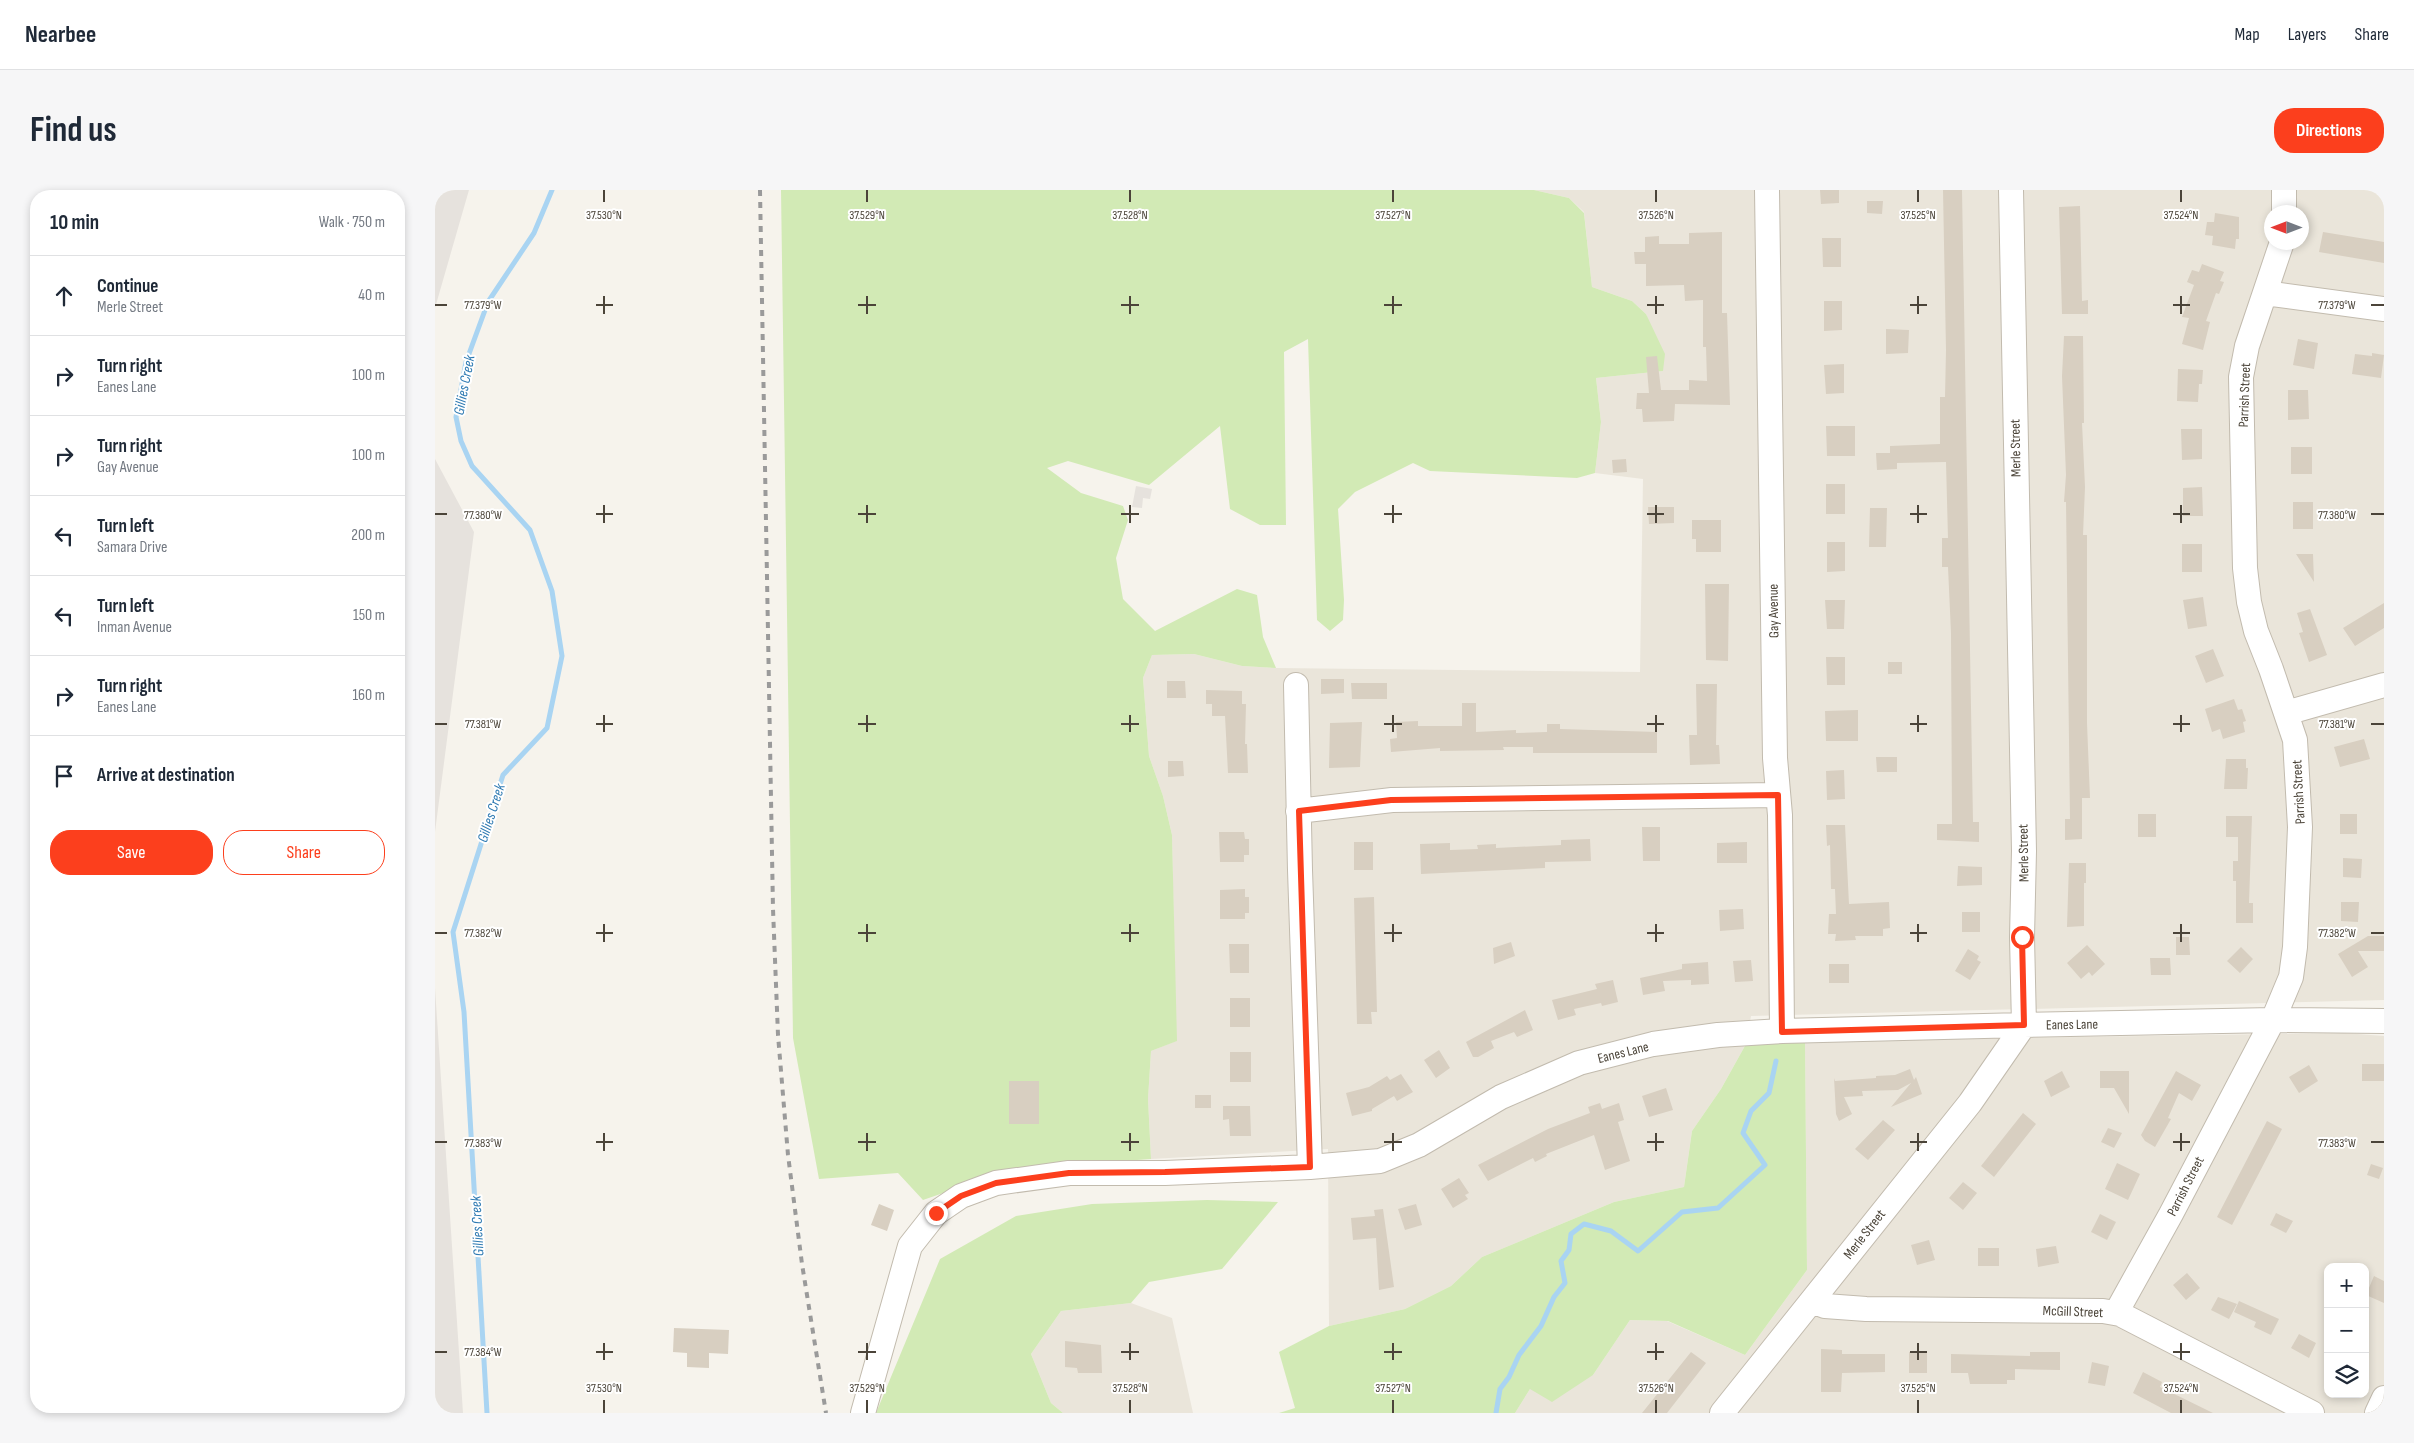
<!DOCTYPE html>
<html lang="en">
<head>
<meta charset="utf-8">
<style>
  :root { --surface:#fff; --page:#f6f6f7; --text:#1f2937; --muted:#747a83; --line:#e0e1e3; --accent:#fc3f1d }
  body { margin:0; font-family:"Sofia Sans Condensed",sans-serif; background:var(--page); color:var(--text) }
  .controls { position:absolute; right:15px; bottom:15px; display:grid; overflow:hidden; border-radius:10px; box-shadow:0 2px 8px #0003 }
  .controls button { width:45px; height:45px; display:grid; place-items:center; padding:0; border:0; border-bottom:1px solid var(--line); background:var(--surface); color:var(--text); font:25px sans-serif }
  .compass { position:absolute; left:1829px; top:15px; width:45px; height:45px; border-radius:50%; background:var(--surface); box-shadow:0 2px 8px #0003; rotate:270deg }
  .stop { position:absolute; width:15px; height:15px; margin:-11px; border:4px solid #fc3f1d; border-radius:50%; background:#fff }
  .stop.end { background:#fc3f1d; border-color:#fff; box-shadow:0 1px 5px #0008 }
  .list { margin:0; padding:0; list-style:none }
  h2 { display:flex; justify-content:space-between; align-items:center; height:65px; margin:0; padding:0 20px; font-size:21px }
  h2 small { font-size:16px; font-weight:400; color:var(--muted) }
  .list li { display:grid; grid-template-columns:32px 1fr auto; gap:15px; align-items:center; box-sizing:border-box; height:80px; padding:0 20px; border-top:1px solid var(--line) }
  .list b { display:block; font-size:19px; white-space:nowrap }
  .list p { margin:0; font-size:16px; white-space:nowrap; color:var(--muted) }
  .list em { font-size:16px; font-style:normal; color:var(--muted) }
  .actions { display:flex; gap:10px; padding:15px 20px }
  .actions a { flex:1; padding:11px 0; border:1px solid var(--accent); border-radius:20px; text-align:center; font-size:18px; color:var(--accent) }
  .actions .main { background:var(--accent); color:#fff }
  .icon { flex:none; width:28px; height:28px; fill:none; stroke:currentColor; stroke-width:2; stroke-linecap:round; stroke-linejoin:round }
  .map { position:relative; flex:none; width:1949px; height:1223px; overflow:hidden; border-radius:20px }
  header { display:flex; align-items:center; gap:30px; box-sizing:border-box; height:70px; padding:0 25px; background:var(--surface); border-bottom:1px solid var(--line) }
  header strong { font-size:24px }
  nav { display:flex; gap:28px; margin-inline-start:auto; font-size:18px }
  .intro { display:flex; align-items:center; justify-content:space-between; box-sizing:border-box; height:120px; padding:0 30px }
  h1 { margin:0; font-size:35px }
  .button { padding:12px 22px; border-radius:20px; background:var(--accent); color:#fff; font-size:18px; font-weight:700 }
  main { display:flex; gap:30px; padding:0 30px }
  aside { flex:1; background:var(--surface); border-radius:20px; box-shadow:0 2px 8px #0003 }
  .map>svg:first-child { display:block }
  .residential { fill:#eae5da; fill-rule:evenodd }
  .industrial { fill:#e6e2dd }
  .green { fill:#d2eab5 }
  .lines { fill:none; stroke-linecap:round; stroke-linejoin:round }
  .stream { stroke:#a9d4f2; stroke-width:5 }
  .building { fill:#d8cfc1 }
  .minor-casing { stroke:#c2bbae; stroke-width:26 }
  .minor { stroke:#fff; stroke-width:24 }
  .rail { stroke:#9a9a9a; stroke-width:4; stroke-dasharray:6 6; stroke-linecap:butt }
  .route { stroke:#fc3f1d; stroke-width:6 }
  .ticks { fill:none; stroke:#4b4439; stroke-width:2 }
  .labels { text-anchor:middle; stroke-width:4; stroke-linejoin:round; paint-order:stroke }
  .street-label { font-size:14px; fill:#4b4439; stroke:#fff }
  .water-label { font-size:15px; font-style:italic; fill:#2e7ab2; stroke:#fff }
  .ticks-label { font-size:12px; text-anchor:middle; fill:#4b4439; stroke:#fff; stroke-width:4; stroke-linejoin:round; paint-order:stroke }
</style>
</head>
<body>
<header>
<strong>Nearbee</strong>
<nav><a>Map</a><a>Layers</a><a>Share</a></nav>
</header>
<div class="intro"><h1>Find us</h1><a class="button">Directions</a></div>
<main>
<aside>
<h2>10 min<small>Walk · 750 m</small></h2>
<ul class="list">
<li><svg class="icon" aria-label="ahead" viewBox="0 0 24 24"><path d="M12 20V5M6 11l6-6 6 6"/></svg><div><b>Continue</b><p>Merle Street</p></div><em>40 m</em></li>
<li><svg class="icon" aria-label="right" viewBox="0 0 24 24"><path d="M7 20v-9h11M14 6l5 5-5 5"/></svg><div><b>Turn right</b><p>Eanes Lane</p></div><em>100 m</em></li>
<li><svg class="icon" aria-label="right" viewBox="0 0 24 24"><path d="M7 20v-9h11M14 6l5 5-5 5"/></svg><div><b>Turn right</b><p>Gay Avenue</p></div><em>100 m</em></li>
<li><svg class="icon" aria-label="left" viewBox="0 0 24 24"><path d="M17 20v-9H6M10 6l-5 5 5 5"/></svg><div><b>Turn left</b><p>Samara Drive</p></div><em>200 m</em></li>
<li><svg class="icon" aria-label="left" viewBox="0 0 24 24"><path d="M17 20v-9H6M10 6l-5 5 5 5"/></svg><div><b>Turn left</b><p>Inman Avenue</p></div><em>150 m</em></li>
<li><svg class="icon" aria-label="right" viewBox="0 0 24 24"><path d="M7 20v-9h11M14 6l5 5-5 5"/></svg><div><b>Turn right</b><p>Eanes Lane</p></div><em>160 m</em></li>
<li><svg class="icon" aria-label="arrive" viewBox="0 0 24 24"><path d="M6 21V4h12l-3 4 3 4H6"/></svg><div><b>Arrive at destination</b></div></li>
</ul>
<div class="actions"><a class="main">Save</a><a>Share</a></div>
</aside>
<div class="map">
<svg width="1949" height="1223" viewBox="0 0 1949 1223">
  <rect width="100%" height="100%" fill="#f6f3ec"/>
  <!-- residential -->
  <path class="residential" d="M1099,0h850v810l-633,16 -5,28 -25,45 -29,42 -8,56 -70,15 -132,55 -31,29 -46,23 -76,17 -1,-177 -177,10 -3,-60 3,-48 25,-10 -4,-206 -9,-39 -14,-40 -6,-78 9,-23 42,-1 48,12 34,2 364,4 3,-193 -48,-6 6,-51 -5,-44 67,-7 -17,-57 -14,-13 -40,-14 -8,-75 -15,-14zM1836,22h30v30h-30z
    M1909,843l40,3v377h-869l15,-24 63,-14 37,-55 37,1 78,34 62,-85 -2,-229zM1893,1077h37v127h-37z
    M696,1113l41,15 21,95h-130l-12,-10 -20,-49 30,-43z"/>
  <!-- industrial -->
  <path class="industrial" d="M0,0h34l-34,118z
    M0,269l39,73 -39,300z
    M701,296l16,3 -2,10 -7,-1 -1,10 -10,-1z
    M0,798l28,425h-28z"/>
  <!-- green -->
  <path class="green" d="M346,0h753l35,8 15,15 8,74 40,14 14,13 19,40 -2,17 -67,7 5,44 -6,51 -18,5 -147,-7 -17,-8 -58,29 -17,17 6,91 -1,20 -13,11 -13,-11 -9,-281 -24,13 2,173h-26l-30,-16 -10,-83 -71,59 -81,-24 -21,7 34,25 42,13 5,14 -12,38 7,41 32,32 82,-42 20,6 6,42 13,31 -34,-2 -48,-12 -42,1 -9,23 6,78 14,40 9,39 5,206 -26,10 -3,48 3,60 -138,10 -90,31 -25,-27 -79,6 -26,-141z
    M1370,851l2,229 -62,85 -77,-34 -38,-1 -37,55 -41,27 -22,-13 -15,24h-236l16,-5 -16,-56 50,-26 76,-17 46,-23 31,-29 132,-55 70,-15 8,-56 29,-42 25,-45z
    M772,1010l71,2 -56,67 -73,13 -18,21 -70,8 -30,43 20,49 12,10h-187l64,-154 76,-43 76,-12z"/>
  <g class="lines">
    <!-- stream -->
    <path class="stream" d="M52,1223l-23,-401 -11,-80 50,-157 44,-47 15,-72 -10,-65 -22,-61 -58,-64 -11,-25 -5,-24 10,-55 22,-60 46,-69 18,-43
      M1061,1223l4,-24 9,-12 10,-22 22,-29 13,-29 11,-14 -4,-22 8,-11 2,-16 13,-10 27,7 27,20 44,-39 36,-4 47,-43 -22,-32 8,-22 18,-18 7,-32"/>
  </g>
  <!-- building -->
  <path class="building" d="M1385,0h19v13l-18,1z
    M1508,0h19l11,632h6v20l-42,-2v-16h15l-1,-191 -3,-66h-6v-29h6l-2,-76 -49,1v6l-20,1 -1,-17h14v-7l50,-2v-47h5l1,-47z
    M1432,11h16l-1,13 -15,-1z
    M1645,16l2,95 6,-1v14h-26l-3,-107z
    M1780,23l24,4v22h-3l-1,10 -23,-4 1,-9 -8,-1 2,-13h7z
    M1287,42v81h5l3,92 -55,-1 -1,17 -31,1 -1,-13h-6l1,-16h12l-3,-36 11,-1 4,34h28v-10l18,1 -1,-34h-3v-47l-18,1 -1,-16 -38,1v-22h-11l-1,-12h11v-15l14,-1v8h30v-11z
    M1888,42l61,10v21l-65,-11z
    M1387,48h19v29h-18z
    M1767,74l22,8 -4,9 4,1 -5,12 -3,-1 -10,28 4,1 -7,28 -21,-6 7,-26 -7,-1 12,-32 -7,-3 5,-12 7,2z
    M1389,111h18v29l-18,1z
    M1451,139l23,1 -1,23 -22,1z
    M1629,146h19l1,87h-2l3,64 -2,48h4v188l3,75h-8v41l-17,1v-21h5l-4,-317h-2l2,-27 -4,-99z
    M1863,149l20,4 -4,26 -21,-4z
    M1937,163l12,2 -3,23 -29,-4 3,-20 17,2z
    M1409,174v29l-18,1 -2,-29z
    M1743,179l25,1 -1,14h-3l-1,18 -21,-1z
    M1853,200h20l1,29 -21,1z
    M1391,236h29v30h-28z
    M1746,239h21v30l-20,1z
    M1856,257h21v27h-21z
    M1191,269l1,13 -14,1 -1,-13z
    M1391,294h19v30h-19z
    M1767,297l1,29h-20v-28z
    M1858,312h20v27h-20z
    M1213,317h26v16l-25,1z
    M1435,318h17l-1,39h-17z
    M1257,330h29v32h-25v-13h-4z
    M1392,352h18v29l-18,1z
    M1747,354h20v28h-20z
    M1861,364h17l1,28z
    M1270,394h24l-1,77 -22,-1z
    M1768,407l4,29 -19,3 -5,-29z
    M1390,410h20l-1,29h-17z
    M1949,413v25l-29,18 -12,-18z
    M1875,419l17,46 -18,7 -10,-29 4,-1 -6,-19z
    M1778,459l11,27 -18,7 -11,-27z
    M1391,467h19v28h-18z
    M1453,472h14v12h-14z
    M886,489h23v14l-23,1z
    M732,491h18l1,17h-19z
    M916,493h36v16h-35z
    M1261,494h21l-1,61h3l1,19 -30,1 -1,-30h8z
    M771,500l36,1v13h4l-1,40h2l1,29h-20l-3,-57h-13v-12h-6z
    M1799,509l4,11 4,-1 4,12 -3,1 2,10 -22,7 -3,-10 -8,3 -7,-23z
    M1027,513h14v29l40,-2v3l31,-1v-8h13v5l97,3v21h-124v-6h-30l1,3 -64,1v-3l-49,4 -1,-13 7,-1 -1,-16 22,-1v5h44z
    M1423,520v31h-32l-1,-30z
    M927,532l-2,45 -31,1 1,-45z
    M1929,549l6,20 -30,8 -6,-20z
    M1441,567h21v15h-20z
    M1791,569h20v9h2l-1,21h-23z
    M733,571h15l1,15 -16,1z
    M1409,580l1,29 -18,1 -1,-29z
    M1703,624h18v23h-18z
    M1905,624h17v20h-17z
    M1791,626h26l-3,87h4v20h-17v-42h-3v-20h5v-24h-12z
    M1391,635h19l4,79 40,-2 1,26 -7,1v7h-28l1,4 -21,1 1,-7h-8l1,-20h7l-1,-25h-4l-1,-44 -3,1z
    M1207,637h18v34h-17z
    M784,642h25l1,7h4v16h-5v7h-24z
    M1155,649l1,22 -46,1v6l-124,6 -1,-30 30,-1v7l28,-1 -1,-4 19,-1v4l65,-3v-5z
    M919,652h19v28h-19z
    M1312,652v21h-30v-20z
    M1908,668l19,1 -1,19 -18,-1z
    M1634,673h17v20h-2v43l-17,1z
    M1523,676l24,1v18l-25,1z
    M810,699v8h4v16h-4v6h-25v-29z
    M939,707l3,115h-6l1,12h-15l-3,-126z
    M1906,712h18l-1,20 -17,-1z
    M1308,719l1,20 -24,2 -1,-21z
    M1527,722h18v20h-18z
    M1933,746h16v15h-26l10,16 -16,10 -14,-23z
    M1741,747h13l1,18h-14z
    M1076,752l4,14 -21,8 -1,-16z
    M794,754h20v29h-19z
    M1652,755l18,19 -13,12 -3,-4 -8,7 -14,-16z
    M1806,757l12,12 -13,14 -13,-12z
    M1533,759l11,7 -2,4 4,2 -11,18 -15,-9z
    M1715,768h20l1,17h-20z
    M1316,770l2,21 -18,1 -2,-21z
    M1273,772l1,22 -18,1v-5l-28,1 2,10 -22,4 -3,-17 42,-9v-5z
    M1394,774h20v19h-20z
    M1178,790l5,22 -16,4 -1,-3 -27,6 2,6 -18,5 -6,-20 45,-11 -2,-5z
    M795,808h20v29h-20z
    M1090,820l8,20 -16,7 -3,-5 -23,9 3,7 -16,9h-5l-7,-15z
    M1004,860l11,18 -14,10 -12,-18z
    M795,862h21v30h-21z
    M1927,874h22v17h-22z
    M1874,875l9,16 -19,12 -10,-16z
    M1475,879l4,11 2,-3 6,17 -31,13 20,-24 -13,7 -36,1 1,5 -19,1 8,17 -13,7 -3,-7 -2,-36 1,3 41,-3v-2l19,-1z
    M1627,881l8,16 -19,10 -7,-16z
    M1665,881h29v43l-15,-26h-14z
    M1741,881l25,14 -9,16 -13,-8 -11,25 3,1 -16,28 -10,-6 -4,-6z
    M966,884l12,18 -16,9 -3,-5 -22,13v2l-20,5 -6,-23 23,-6 18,-11 3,4z
    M574,891h30v43h-30z
    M1231,898l7,22 -24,7 -7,-21z
    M760,905h16v13h-16z
    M1165,913l2,6 17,-6 5,17 -6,2 12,39 -25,9 -11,-35 -48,19 1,2 -12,6 -2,-4 -45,23 -10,-16 70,-36 42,-16 -2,-6z
    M788,916h27l1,30h-21l-1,-17 -6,1z
    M1588,923l13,11 -42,53 -13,-11z
    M1448,930l12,10 -27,30 -13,-11z
    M1832,931l15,8 -50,96 -15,-8z
    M1673,938l14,5 -8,15 -13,-6z
    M1682,973l23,11 -12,26 -23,-11z
    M1936,974l12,4 -4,11 -12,-4z
    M1024,988l10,15 -4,2 3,4 -15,9 -12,-19z
    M1528,992l14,11 -14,17 -14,-12z
    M444,1014l15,6 -7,21 -16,-6z
    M981,1014l6,21 -17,5 -7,-21z
    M948,1019l11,78 -15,3 -3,-52 -23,2 -2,-22 24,-2 -1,-6z
    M1841,1023l17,8 -7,12 -16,-8z
    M1665,1024l16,8 -9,18 -16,-8z
    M1494,1050l6,20 -18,5 -6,-20z
    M1621,1056l3,17 -21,4 -2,-18z
    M1543,1058h21v18h-21z
    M1752,1083l13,15 -14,12 -13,-15z
    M1939,1086l10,5v22l-18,-8z
    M1783,1107l19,7 -8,15 -18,-9z
    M1804,1111l40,18 -8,16 -17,-8 2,-5 -22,-10z
    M239,1138l55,2 -1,24 -19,-1v15l-22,-1v-14l-14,-1z
    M1864,1144l17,9 -7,15 -18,-10z
    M630,1151l36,4 1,28h-24l-1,-5 -12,-1z
    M1386,1159l21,1v4h43v18l-43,1 -1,19h-20z
    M1256,1162l15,11 -39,50h-25z
    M1474,1162h18v21h-18z
    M1595,1162h30v18l-45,-1v11h-8v4h-37l-2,-11h-17v-19l79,2z
    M1657,1172l17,4 -4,20 -17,-3z
    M1708,1182l19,10 -2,5 53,26h-42l-38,-20z"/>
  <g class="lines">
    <defs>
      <path id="minor" d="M1332,0l8,568 5,57 2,216
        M1849,0v22
        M1830,103l119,16
        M861,495l4,185 10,297
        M1851,523l98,-28
        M863,621l94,-11 386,-5
        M1377,1111l13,5 41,3 237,2 17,3 192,99
        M1681,1123l55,-99 102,-194 18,-43 4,-30 5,-120 -5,-87 -24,-71 -15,-38 -7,-29 -4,-34 -4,-191 6,-31 35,-104
        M428,1223l47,-167 26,-33 25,-17 35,-13 73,-10h96l145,-6 70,-6 39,-16 82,-48 78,-34 74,-19 65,-9 64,-4 242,-6 249,-5 111,1
        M1287,1223l248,-310 54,-78 -2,-88 2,-86 -13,-661
        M1942,1223l7,-15"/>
    </defs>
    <!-- minor casing -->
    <use href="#minor" class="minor-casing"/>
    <!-- minor -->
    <use href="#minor" class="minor"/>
    <!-- rail -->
    <path class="rail" d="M325,0l13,719 5,126 10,120 14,109 24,149"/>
  </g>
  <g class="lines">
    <!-- route -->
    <path class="route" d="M501,1023l25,-17 35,-13 73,-10 96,-1 145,-5 -11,-356 92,-11 387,-5 4,237 242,-7 -2,-88"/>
  </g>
  <!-- ticks -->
  <path class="ticks" d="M169,0v12M432,0v12M695,0v12M958,0v12M1221,0v12M1483,0v12M1746,0v12M169,106v18M432,106v18M695,106v18M958,106v18M1221,106v18M1483,106v18M1746,106v18M0,115h12M161,115h17M423,115h18M686,115h18M949,115h18M1212,115h17M1475,115h17M1738,115h17M1936,115h13M169,315v18M432,315v18M695,315v18M958,315v18M1221,315v18M1483,315v18M1746,315v18M0,324h12M161,324h17M423,324h18M686,324h18M949,324h18M1212,324h17M1475,324h17M1738,324h17M1936,324h13M169,525v17M432,525v17M695,525v17M958,525v17M1221,525v17M1483,525v17M1746,525v17M0,534h12M161,534h17M423,534h18M686,534h18M949,534h18M1212,534h17M1475,534h17M1738,534h17M1936,534h13M169,734v18M432,734v18M695,734v18M958,734v18M1221,734v18M1483,734v18M1746,734v18M0,743h12M161,743h17M423,743h18M686,743h18M949,743h18M1212,743h17M1475,743h17M1738,743h17M1936,743h13M169,943v18M432,943v18M695,943v18M958,943v18M1221,943v18M1483,943v18M1746,943v18M0,952h12M161,952h17M423,952h18M686,952h18M949,952h18M1212,952h17M1475,952h17M1738,952h17M1936,952h13M169,1153v17M432,1153v17M695,1153v17M958,1153v17M1221,1153v17M1483,1153v17M1746,1153v17M0,1162h12M161,1162h17M423,1162h18M686,1162h18M949,1162h18M1212,1162h17M1475,1162h17M1738,1162h17M169,1210v13M432,1210v13M695,1210v13M958,1210v13M1221,1210v13M1483,1210v13M1746,1210v13"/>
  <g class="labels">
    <!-- street labels -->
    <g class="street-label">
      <text transform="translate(1809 205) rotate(-88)" y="5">Parrish Street</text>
      <text transform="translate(1580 258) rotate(-91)" y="5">Merle Street</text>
      <text transform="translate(1338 421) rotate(-91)" y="5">Gay Avenue</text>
      <text transform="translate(1863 602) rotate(-93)" y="5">Parrish Street</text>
      <text transform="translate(1588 663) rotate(-91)" y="5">Merle Street</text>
      <text transform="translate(1637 834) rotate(-1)" y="5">Eanes Lane</text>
      <text transform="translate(1188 862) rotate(-14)" y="5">Eanes Lane</text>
      <text transform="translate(1750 996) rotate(-63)" y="5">Parrish Street</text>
      <text transform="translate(1429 1044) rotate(-52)" y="5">Merle Street</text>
      <text transform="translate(1638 1121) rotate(2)" y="5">McGill Street</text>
    </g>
    <!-- water labels -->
    <g class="water-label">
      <text transform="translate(29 195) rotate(-79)" y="5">Gillies Creek</text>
      <text transform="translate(56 623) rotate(-72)" y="5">Gillies Creek</text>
      <text transform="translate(42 1036) rotate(-93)" y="5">Gillies Creek</text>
    </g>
  </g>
  <g class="ticks-label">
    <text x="169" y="29">37.530°N</text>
    <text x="432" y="29">37.529°N</text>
    <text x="695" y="29">37.528°N</text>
    <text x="958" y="29">37.527°N</text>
    <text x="1221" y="29">37.526°N</text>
    <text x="1483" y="29">37.525°N</text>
    <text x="1746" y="29">37.524°N</text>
    <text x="1902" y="119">77.379°W</text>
    <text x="48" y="119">77.379°W</text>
    <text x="1902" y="329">77.380°W</text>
    <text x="48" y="329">77.380°W</text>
    <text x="1902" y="538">77.381°W</text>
    <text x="48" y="538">77.381°W</text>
    <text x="1902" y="747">77.382°W</text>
    <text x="48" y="747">77.382°W</text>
    <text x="1902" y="957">77.383°W</text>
    <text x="48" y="957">77.383°W</text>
    <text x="48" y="1166">77.384°W</text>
    <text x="169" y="1202">37.530°N</text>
    <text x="432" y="1202">37.529°N</text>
    <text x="695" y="1202">37.528°N</text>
    <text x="958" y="1202">37.527°N</text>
    <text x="1221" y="1202">37.526°N</text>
    <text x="1483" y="1202">37.525°N</text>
    <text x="1746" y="1202">37.524°N</text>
  </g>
</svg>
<div class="controls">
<button>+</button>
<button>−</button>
<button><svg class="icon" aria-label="layers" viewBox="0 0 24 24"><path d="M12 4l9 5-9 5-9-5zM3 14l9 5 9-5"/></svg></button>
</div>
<svg class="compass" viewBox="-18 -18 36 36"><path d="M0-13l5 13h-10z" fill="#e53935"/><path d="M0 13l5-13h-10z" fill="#747a83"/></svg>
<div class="stop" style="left:1587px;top:747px"></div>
<div class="stop end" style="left:501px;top:1023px"></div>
</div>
</main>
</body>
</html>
